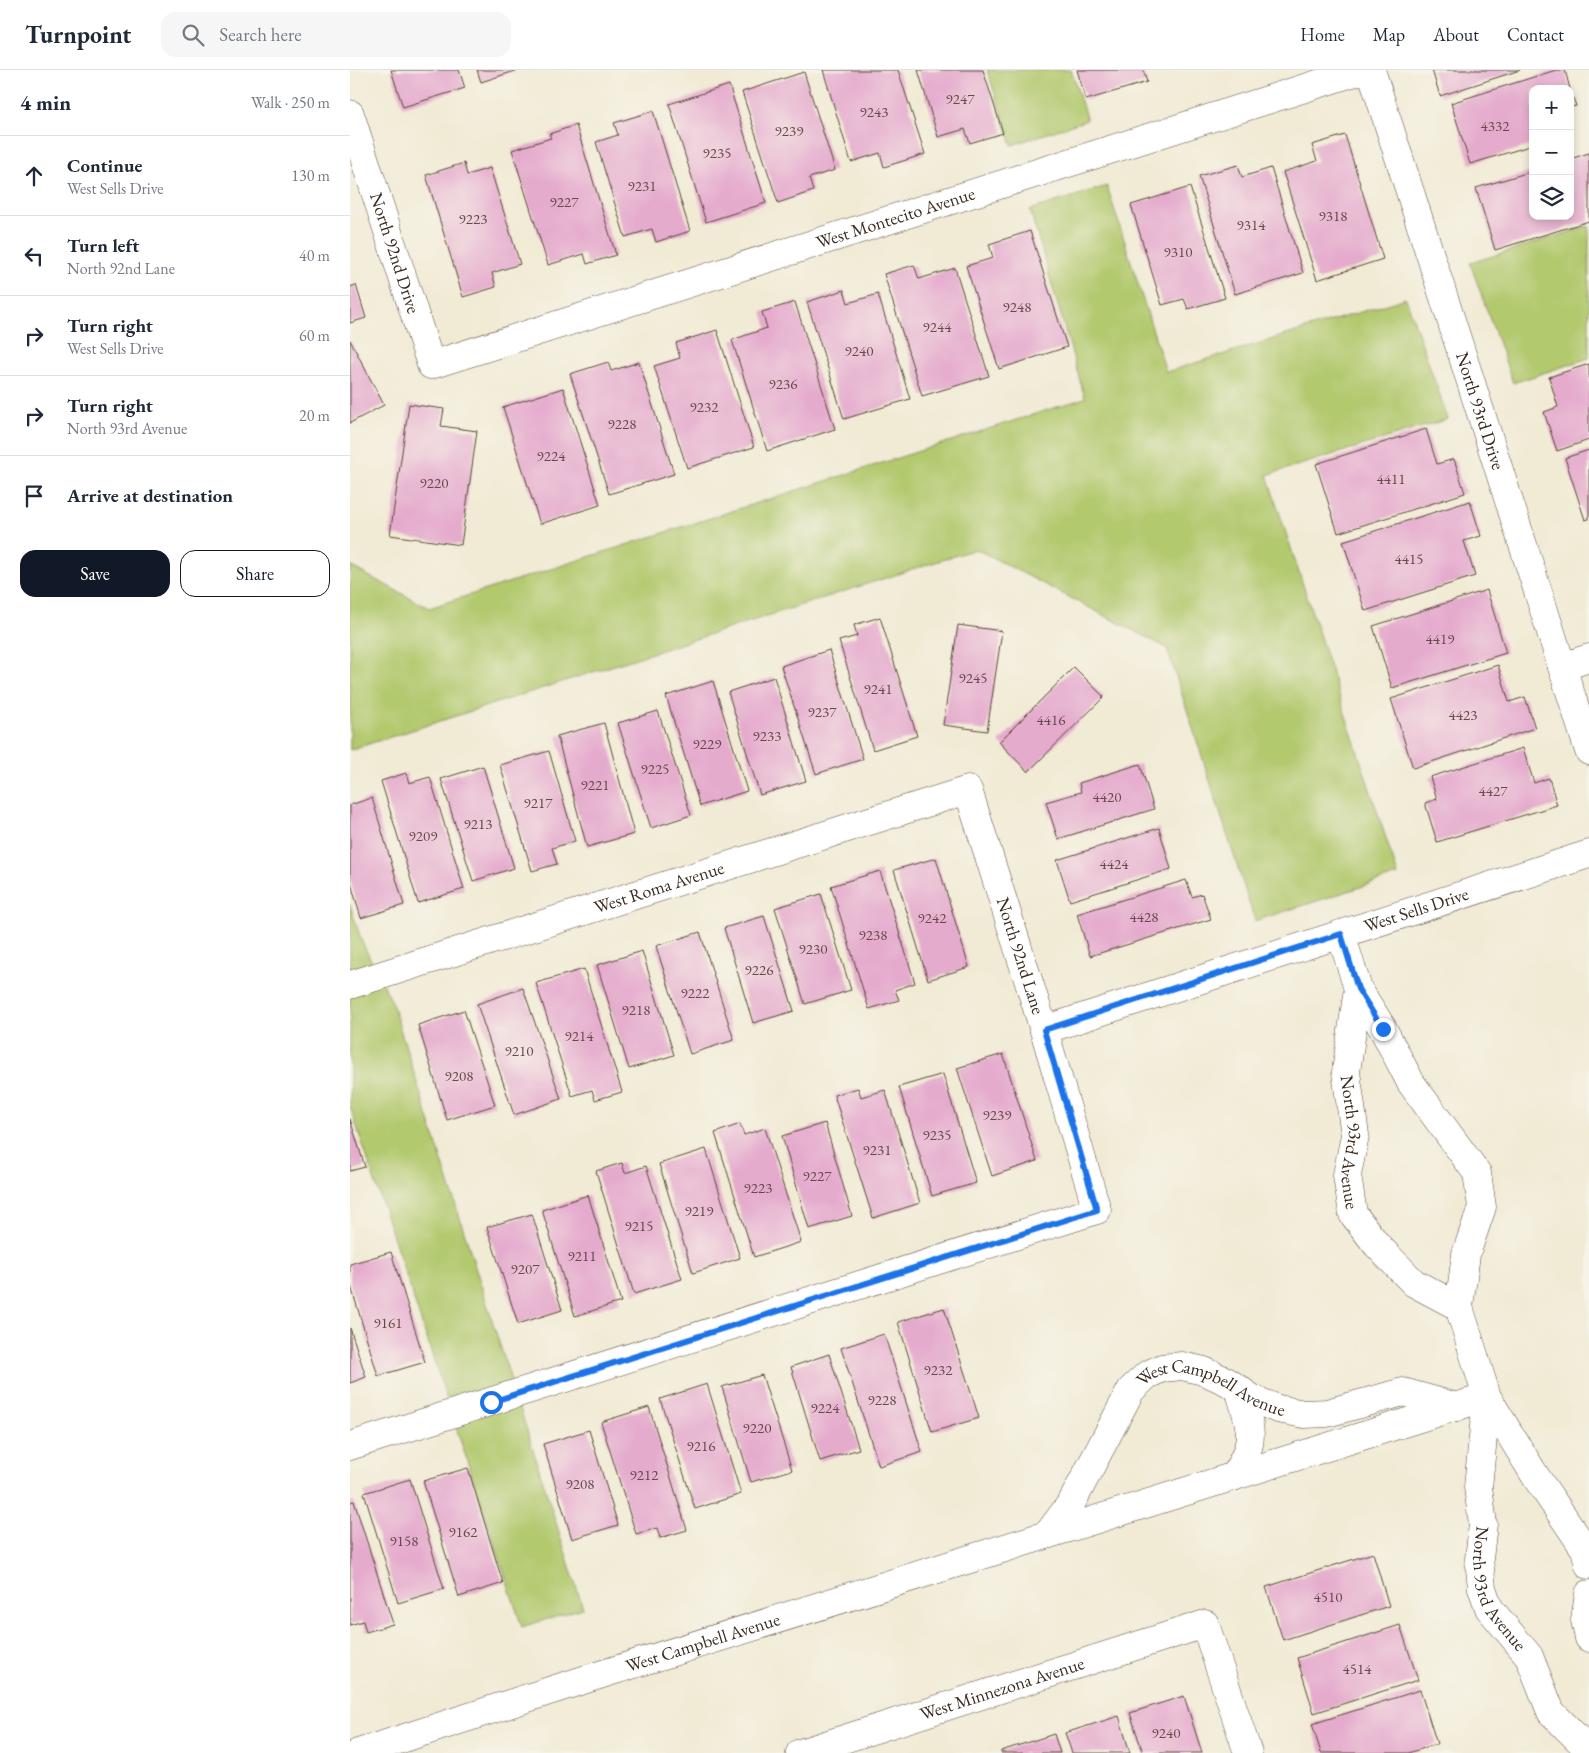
<!DOCTYPE html>
<html lang="en">
<head>
<meta charset="utf-8">
<style>
  :root { --surface:#fff; --page:#f6f6f7; --text:#1f2937; --muted:#747a83; --line:#e0e1e3; --accent:#111827 }
  body { margin:0; font-family:"EB Garamond",serif; background:var(--page); color:var(--text) }
  .controls { position:absolute; right:15px; top:15px; display:grid; overflow:hidden; border-radius:10px; box-shadow:0 2px 8px #0003 }
  .controls button { width:45px; height:45px; display:grid; place-items:center; padding:0; border:0; border-bottom:1px solid var(--line); background:var(--surface); color:var(--text); font:25px sans-serif }
  .stop { position:absolute; width:15px; height:15px; margin:-11px; border:4px solid #1a73e8; border-radius:50%; background:#fff }
  .stop.end { background:#1a73e8; border-color:#fff; box-shadow:0 1px 5px #0008 }
  .list { margin:0; padding:0; list-style:none }
  h2 { display:flex; justify-content:space-between; align-items:center; height:65px; margin:0; padding:0 20px; font-size:21px }
  h2 small { font-size:16px; font-weight:400; color:var(--muted) }
  .list li { display:grid; grid-template-columns:32px 1fr auto; gap:15px; align-items:center; box-sizing:border-box; height:80px; padding:0 20px; border-top:1px solid var(--line) }
  .list b { display:block; font-size:19px; white-space:nowrap }
  .list p { margin:0; font-size:16px; white-space:nowrap; color:var(--muted) }
  .list em { font-size:16px; font-style:normal; color:var(--muted) }
  .actions { display:flex; gap:10px; padding:15px 20px }
  .actions a { flex:1; padding:11px 0; border:1px solid var(--accent); border-radius:15px; text-align:center; font-size:18px; color:var(--accent) }
  .actions .main { background:var(--accent); color:#fff }
  .icon { flex:none; width:28px; height:28px; fill:none; stroke:currentColor; stroke-width:2; stroke-linecap:round; stroke-linejoin:round }
  .map { position:relative; flex:none; width:1239px; height:1683px; overflow:hidden }
  header { display:flex; align-items:center; gap:30px; box-sizing:border-box; height:70px; padding:0 25px; background:var(--surface); border-bottom:1px solid var(--line) }
  header strong { font-size:24px }
  nav { display:flex; gap:28px; margin-inline-start:auto; font-size:18px }
  .search { width:350px; height:45px; background:var(--page); display:flex; align-items:center; gap:12px; box-sizing:border-box; padding:0 18px; border-radius:15px; color:var(--muted); font-size:19px }
  main { display:flex }
  aside { flex:1; background:var(--surface) }
  .map>svg:first-child { display:block }
  .green { fill:#b2c96e; stroke:#767a46 }
  .building { fill:#e5abcd }
  .lines { fill:none; stroke-linecap:round; stroke-linejoin:round }
  .minor-casing { stroke:#564739; stroke-width:29 }
  .minor { stroke:#fff; stroke-width:28 }
  .route { stroke:#1a73e8; stroke-width:6 }
  .labels { text-anchor:middle; stroke-width:4; stroke-linejoin:round; paint-order:stroke }
  .number-label { font-size:15px; fill:#664a4a }
  .street-label { font-size:18px; fill:#3b2a1e; stroke:#f7f3e8 }
</style>
</head>
<body>
<header>
<strong>Turnpoint</strong>
<div class="search"><svg class="icon" aria-label="search" viewBox="0 0 24 24"><circle cx="10" cy="10" r="6"/><path d="M15 15l6 6"/></svg>Search here</div>
<nav><a>Home</a><a>Map</a><a>About</a><a>Contact</a></nav>
</header>
<main>
<aside>
<h2>4 min<small>Walk · 250 m</small></h2>
<ul class="list">
<li><svg class="icon" aria-label="ahead" viewBox="0 0 24 24"><path d="M12 20V5M6 11l6-6 6 6"/></svg><div><b>Continue</b><p>West Sells Drive</p></div><em>130 m</em></li>
<li><svg class="icon" aria-label="left" viewBox="0 0 24 24"><path d="M17 20v-9H6M10 6l-5 5 5 5"/></svg><div><b>Turn left</b><p>North 92nd Lane</p></div><em>40 m</em></li>
<li><svg class="icon" aria-label="right" viewBox="0 0 24 24"><path d="M7 20v-9h11M14 6l5 5-5 5"/></svg><div><b>Turn right</b><p>West Sells Drive</p></div><em>60 m</em></li>
<li><svg class="icon" aria-label="right" viewBox="0 0 24 24"><path d="M7 20v-9h11M14 6l5 5-5 5"/></svg><div><b>Turn right</b><p>North 93rd Avenue</p></div><em>20 m</em></li>
<li><svg class="icon" aria-label="arrive" viewBox="0 0 24 24"><path d="M6 21V4h12l-3 4 3 4H6"/></svg><div><b>Arrive at destination</b></div></li>
</ul>
<div class="actions"><a class="main">Save</a><a>Share</a></div>
</aside>
<div class="map">
<svg width="1239" height="1683" viewBox="0 0 1239 1683">
  <rect width="100%" height="100%" fill="#f7f3e8"/>
  <filter id="ink" filterUnits="userSpaceOnUse"><feTurbulence type="fractalNoise" baseFrequency=".02" numOctaves="2"/><feDisplacementMap in="SourceGraphic" scale="10" xChannelSelector="R" yChannelSelector="G"/><feConvolveMatrix kernelMatrix="1 2 1 2 8 2 1 2 1" color-interpolation-filters="sRGB"/></filter>
  <filter id="wash" filterUnits="userSpaceOnUse"><feTurbulence type="fractalNoise" baseFrequency=".0096" numOctaves="4" result="noise"/><feDisplacementMap in="SourceGraphic" scale="20" xChannelSelector="R" yChannelSelector="G"/><feGaussianBlur stdDeviation="1.12" result="paint"/><feColorMatrix in="noise" values="0 0 0 0 0 0 0 0 0 0 0 0 0 0 0 0 0 1.4 0 .05"/><feComposite in="paint" operator="in"/></filter>
  <g filter="url(#wash)">
    <rect width="100%" height="100%" fill="#f1ebd5"/>
    <!-- green -->
    <path class="green" d="M637,0h84l16,50 -75,25z
      M757,116l59,186 240,-74 42,121 -181,56 131,400 -143,46 -88,-273 -191,-99 -626,201v-184l79,42 656,-210 -55,-188z
      M1239,156v132l-76,25 -43,-120z
      M0,835l12,37 29,58 192,608 -61,19 -172,-521z"/>
    <g id="blocks">
      <!-- building -->
      <path class="building" d="M41,0h68l6,18 -62,19z
        M127,0h41l-37,12z
        M473,0h75l27,84 -41,13 -4,-14 -29,9z
        M568,0h65l20,63 -33,10 -5,-14 -27,8z
        M727,0h66l4,12 -61,18z
        M1082,0h88l-80,26z
        M1206,0h9l5,19h-37v56l-63,19 -19,-61z
        M454,2l31,98 -26,8 4,13 -35,12 -36,-111z
        M379,15l37,118 -60,19 -37,-118z
        M1220,19l6,17 -6,1z
        M303,41l37,120 -34,11 -4,-13 -27,8 -29,-95 22,-7 -4,-12z
        M226,55l40,130 -29,9 -3,-10 -36,11 -36,-115 39,-12 -2,-4z
        M995,65l38,124 -66,21 -34,-108 34,-11 -5,-16z
        M1239,83v68l-94,29 -19,-62 57,-17v45h37v-57z
        M114,93l3,12 23,-7 30,96 -28,9 4,14 -33,10 -37,-122z
        M888,95l4,12 29,-9 32,105 -68,21 -36,-118z
        M840,117l35,111 -37,11 -4,-10 -22,6 -31,-100z
        M680,161l37,116 -68,22 -33,-103 27,-8 -4,-14z
        M564,195l5,14 36,-11 34,108 -67,20 -38,-122z
        M6,215l10,33 -16,5v-36z
        M494,220l4,13 30,-9 32,105 -66,20 -37,-117z
        M445,232l40,127 -68,22 -35,-111 35,-12 -5,-16z
        M367,260l37,117 -67,21 -33,-102 26,-8 -4,-15z
        M0,270l34,65 -34,18z
        M258,292l3,9 28,-9 35,112 -65,20 -39,-120z
        M1239,294v76l-32,11 -13,-39 14,-5 -9,-30z
        M213,318l37,117 -60,19 -37,-117z
        M59,334l35,5 -3,17 36,5 -16,114 -71,-10z
        M1076,359l11,35 17,-5 11,34 -127,40 -22,-69z
        M1239,380v69l-4,1 -20,-62z
        M1120,431l11,35 -17,5 11,35 -110,35 -22,-70z
        M1137,520l19,63 -114,35 -19,-62z
        M530,547l37,119 -44,14 -34,-109 18,-5 -3,-11z
        M608,555l44,6 -15,100 -44,-6z
        M479,580l34,109 -47,15 -35,-108z
        M1148,595l11,37 16,-5 10,31 -122,40 -22,-69z
        M724,597l30,30 -76,75 -29,-30z
        M424,607l32,104 -46,14 -32,-103z
        M363,611l34,110 -47,15 -34,-110z
        M308,641l33,104 -40,13 -33,-105z
        M254,653l30,111 -47,13 -30,-111z
        M1173,678l11,35 15,-5 8,27 -120,37 -12,-39 12,-4 -7,-22z
        M199,681l26,90 -23,7 5,16 -25,7 -32,-106z
        M790,694l14,45 -96,30 -12,-37 35,-10 -2,-9z
        M133,696l31,102 -41,13 -32,-102z
        M56,703l3,10 21,-6 34,112 -46,14 -37,-122z
        M22,728l32,107 -43,13 -11,-38v-75z
        M809,758l12,41 -101,32 -13,-41z
        M586,788l33,109 -41,13 -34,-110z
        M530,801l35,112 -20,7 4,10 -30,9 -38,-123z
        M836,810l6,17 10,-3 9,25 -121,37 -13,-42z
        M471,824l30,96 -46,14 -30,-96z
        M414,846l30,95 -41,12 -29,-95z
        M350,862l34,108 -44,14 -34,-108z
        M292,881l32,104 -45,14 -32,-104z
        M234,899l38,123 -27,8 -3,-10 -20,6 -36,-113z
        M173,918l38,111 -47,16 -37,-111z
        M114,940l31,95 -48,15 -29,-95z
        M653,984l34,107 -45,15 -35,-108z
        M593,1004l33,109 -44,13 -33,-109z
        M508,1018l3,9 24,-7 35,113 -47,15 -39,-123z
        M0,1049l15,48 -15,4z
        M475,1053l27,93 -43,13 -27,-93z
        M390,1054l4,11 21,-7 36,114 -47,15 -39,-124z
        M356,1079l34,109 -47,15 -34,-109z
        M272,1093l3,10 21,-7 36,113 -48,15 -38,-123z
        M238,1125l33,107 -46,14 -33,-106z
        M182,1144l30,96 -44,14 -31,-97z
        M41,1182l34,110 -47,14 -28,-93v-19z
        M594,1238l35,110 -47,14 -34,-110z
        M0,1258l16,49 -16,6z
        M534,1264l38,118 -43,14 -38,-118z
        M479,1284l30,95 -39,12 -29,-94z
        M412,1305l30,95 -41,12 -29,-95z
        M357,1314l34,110 -46,15 -35,-110z
        M299,1337l38,123 -27,8 -3,-10 -21,6 -35,-112z
        M239,1360l29,95 -46,14 -29,-95z
        M118,1398l35,115 -44,14 -36,-116z
        M60,1409l34,110 -46,14 -34,-110z
        M4,1431l39,123 -27,8 -3,-11 -13,4v-123z
        M1023,1483l16,53 -106,34 -17,-53z
        M1050,1555l18,55 -104,33 -17,-55z
        M1070,1620l17,54 -29,9h-87l-9,-29z
        M834,1626l18,57h-59l-13,-40z
        M769,1646l11,37h-58l-7,-20z
        M704,1664l6,19h-59v-2z"/>
    </g>
  </g>
  <g filter="url(#ink)">
    <use href="#blocks" fill-opacity="0" stroke="#564739" stroke-width="1"/>
    <g class="lines">
      <defs>
        <g id="minor">
          <path id="s1" d="M1021,0l218,681"/>
          <path id="s2" d="M0,44l81,251 931,-295"/>
          <path d="M1212,597l27,-9"/>
          <path d="M991,864l17,55 25,40 28,54 66,90 5,34 -16,47 -7,53 28,90 49,80 49,72 4,16"/>
          <path id="s3" d="M0,915l618,-195 76,240 53,180 -747,236"/>
          <path id="s4" d="M1008,919l-12,83 9,63 -8,40 6,39 24,31 37,38 45,24"/>
          <path id="s5" d="M694,960l545,-176"/>
          <path id="s6" d="M1137,1327l-9,90 5,37 -4,35 3,29 7,20 40,48 22,56 37,37"/>
          <path d="M883,1407c25,-36 18,-48 6,-88"/>
          <path id="s7" d="M698,1464l24,-32 59,-112 16,-15 15,-7 20,-2 22,5 24,11 25,17 25,10 26,5 23,-1 76,-21 54,15"/>
          <path d="M1239,1524l-4,26 4,18"/>
          <path id="s8" d="M8,1683l219,-71 910,-285"/>
          <path id="s9" d="M450,1683l405,-129 43,129"/>
        </g>
      </defs>
      <!-- minor casing -->
      <use href="#minor" class="minor-casing"/>
      <!-- minor -->
      <use href="#minor" class="minor"/>
    </g>
  </g>
  <g class="lines" filter="url(#ink)">
    <!-- route -->
    <path class="route" d="M141,1332l606,-192 -53,-180 297,-96 17,55 25,40"/>
  </g>
  <g class="labels">
    <!-- number labels -->
    <g class="number-label">
      <text x="610" y="34">9247</text>
      <text x="524" y="47">9243</text>
      <text x="1145" y="61">4332</text>
      <text x="439" y="66">9239</text>
      <text x="367" y="88">9235</text>
      <text x="292" y="121">9231</text>
      <text x="214" y="137">9227</text>
      <text x="983" y="151">9318</text>
      <text x="123" y="154">9223</text>
      <text x="901" y="160">9314</text>
      <text x="828" y="187">9310</text>
      <text x="667" y="242">9248</text>
      <text x="587" y="262">9244</text>
      <text x="509" y="286">9240</text>
      <text x="433" y="319">9236</text>
      <text x="354" y="342">9232</text>
      <text x="272" y="359">9228</text>
      <text x="201" y="391">9224</text>
      <text x="1041" y="414">4411</text>
      <text x="84" y="418">9220</text>
      <text x="1059" y="494">4415</text>
      <text x="1090" y="574">4419</text>
      <text x="623" y="613">9245</text>
      <text x="528" y="624">9241</text>
      <text x="472" y="647">9237</text>
      <text x="1113" y="650">4423</text>
      <text x="701" y="655">4416</text>
      <text x="417" y="671">9233</text>
      <text x="357" y="679">9229</text>
      <text x="305" y="704">9225</text>
      <text x="245" y="720">9221</text>
      <text x="1143" y="726">4427</text>
      <text x="757" y="732">4420</text>
      <text x="188" y="738">9217</text>
      <text x="128" y="759">9213</text>
      <text x="73" y="771">9209</text>
      <text x="764" y="799">4424</text>
      <text x="794" y="852">4428</text>
      <text x="582" y="853">9242</text>
      <text x="523" y="870">9238</text>
      <text x="463" y="884">9230</text>
      <text x="409" y="905">9226</text>
      <text x="345" y="928">9222</text>
      <text x="286" y="945">9218</text>
      <text x="229" y="971">9214</text>
      <text x="169" y="986">9210</text>
      <text x="109" y="1011">9208</text>
      <text x="647" y="1050">9239</text>
      <text x="587" y="1070">9235</text>
      <text x="527" y="1085">9231</text>
      <text x="467" y="1111">9227</text>
      <text x="408" y="1123">9223</text>
      <text x="349" y="1146">9219</text>
      <text x="289" y="1161">9215</text>
      <text x="232" y="1191">9211</text>
      <text x="175" y="1204">9207</text>
      <text x="38" y="1258">9161</text>
      <text x="588" y="1305">9232</text>
      <text x="532" y="1335">9228</text>
      <text x="475" y="1343">9224</text>
      <text x="407" y="1363">9220</text>
      <text x="351" y="1381">9216</text>
      <text x="294" y="1410">9212</text>
      <text x="230" y="1419">9208</text>
      <text x="113" y="1467">9162</text>
      <text x="54" y="1476">9158</text>
      <text x="978" y="1532">4510</text>
      <text x="1007" y="1604">4514</text>
      <text x="816" y="1668">9240</text>
    </g>
    <!-- street labels -->
    <g class="street-label">
      <text dy="6" stroke="none"><textPath href="#s2" startOffset="751">West Montecito Avenue</textPath></text>
      <text dy="6" stroke="none"><textPath href="#s2" startOffset="146">North 92nd Drive</textPath></text>
      <text dy="6" stroke="none"><textPath href="#s1" startOffset="358">North 93rd Drive</textPath></text>
      <text dy="6" stroke="none"><textPath href="#s3" startOffset="324">West Roma Avenue</textPath></text>
      <text dy="6" stroke="none"><textPath href="#s5" startOffset="391">West Sells Drive</textPath></text>
      <text dy="6" stroke="none"><textPath href="#s3" startOffset="822">North 92nd Lane</textPath></text>
      <text dy="6" stroke="none"><textPath href="#s4" startOffset="155">North 93rd Avenue</textPath></text>
      <text dy="6" stroke="none"><textPath href="#s7" startOffset="258">West Campbell Avenue</textPath></text>
      <text dy="6" stroke="none"><textPath href="#s6" startOffset="198">North 93rd Avenue</textPath></text>
      <text dy="6" stroke="none"><textPath href="#s8" startOffset="362">West Campbell Avenue</textPath></text>
      <text dy="6" stroke="none"><textPath href="#s9" startOffset="212">West Minnezona Avenue</textPath></text>
    </g>
  </g>
</svg>
<div class="controls">
<button>+</button>
<button>−</button>
<button><svg class="icon" aria-label="layers" viewBox="0 0 24 24"><path d="M12 4l9 5-9 5-9-5zM3 14l9 5 9-5"/></svg></button>
</div>
<div class="stop" style="left:141px;top:1332px"></div>
<div class="stop end" style="left:1033px;top:959px"></div>
</div>
</main>
</body>
</html>
